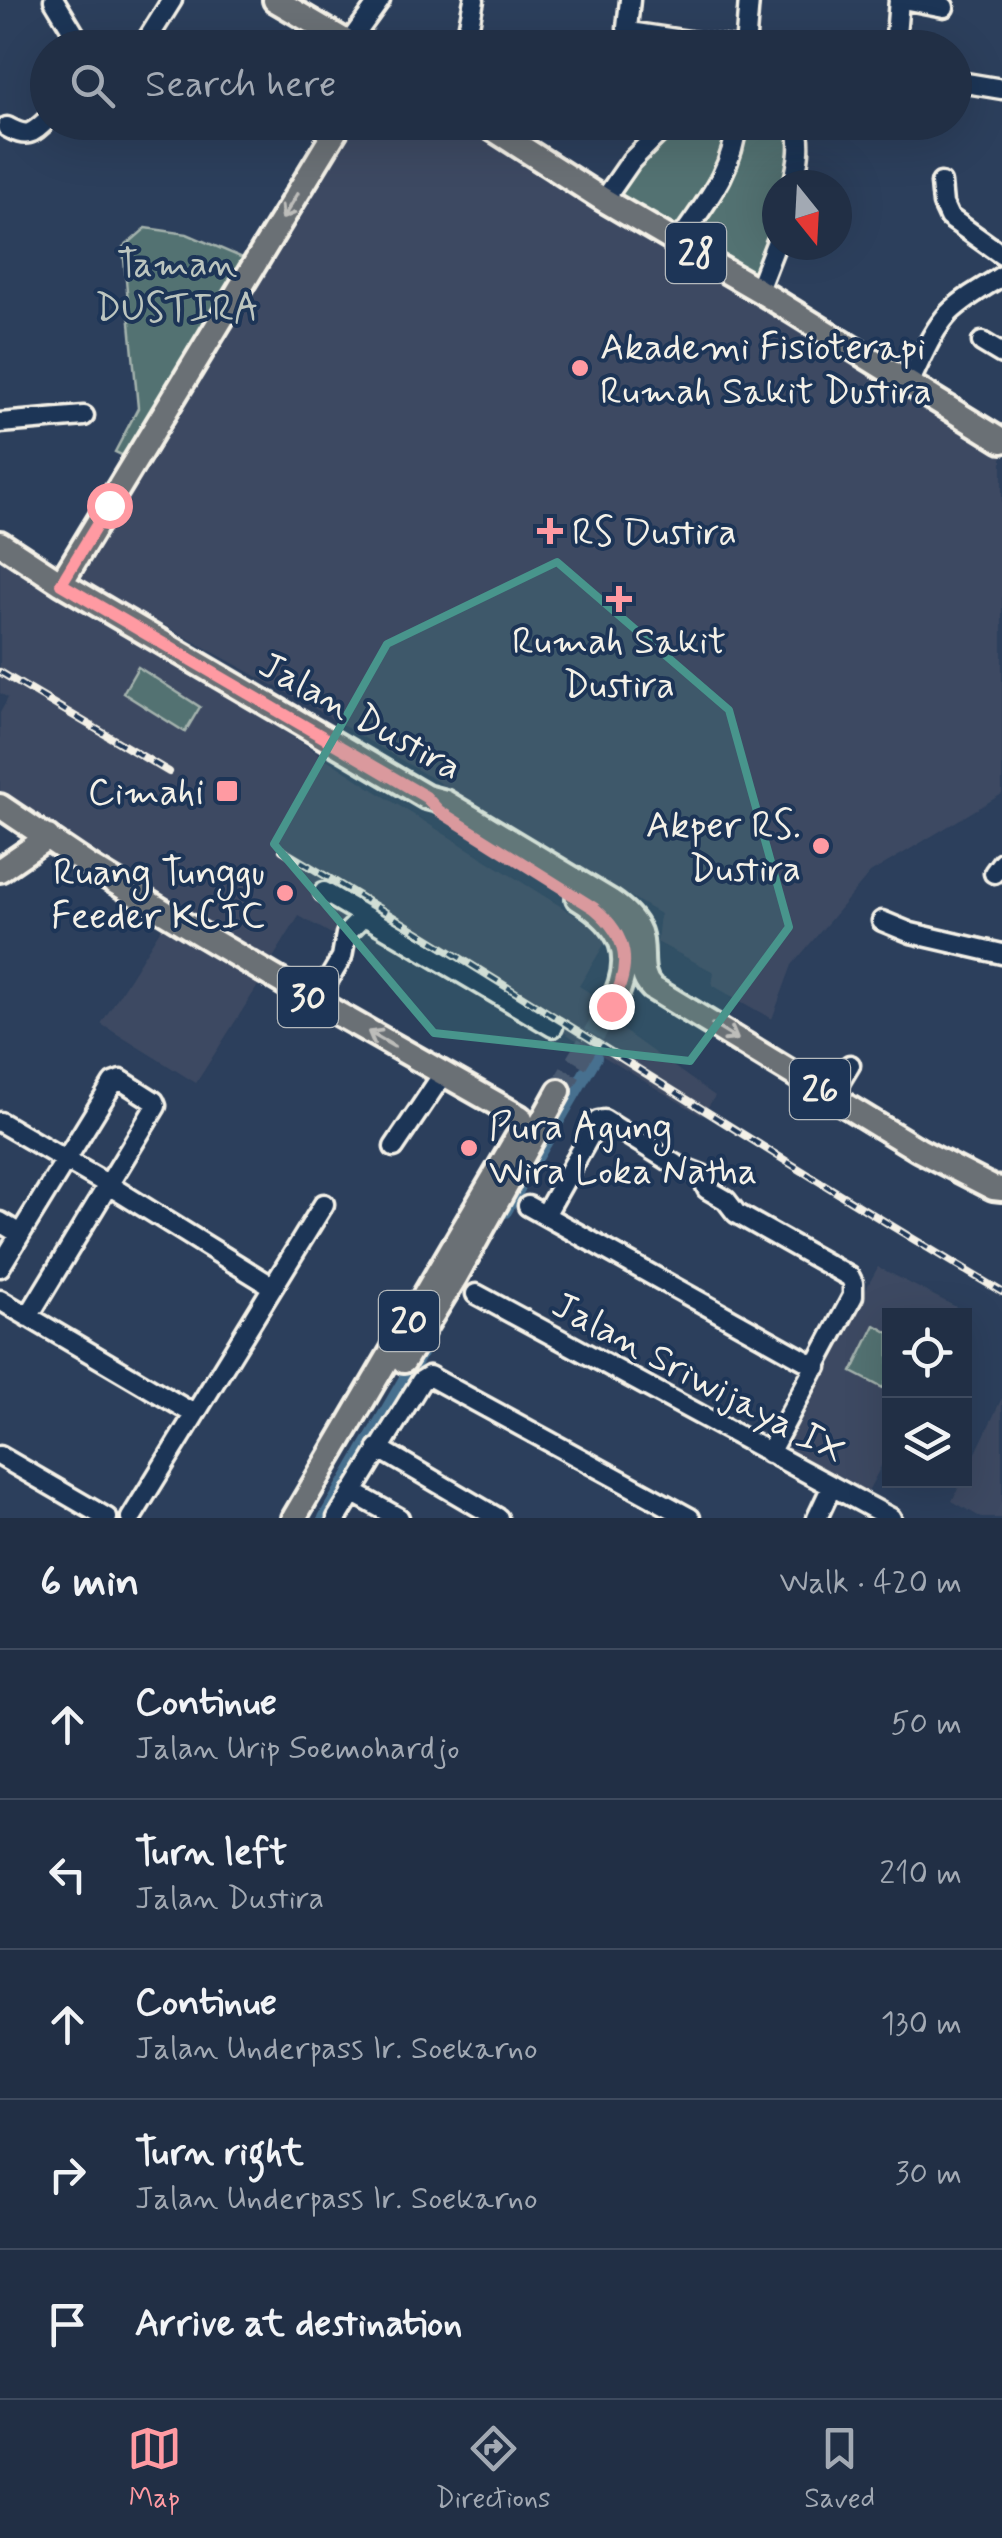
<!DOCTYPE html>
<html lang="en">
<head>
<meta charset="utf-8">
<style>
  :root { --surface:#212f45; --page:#29374c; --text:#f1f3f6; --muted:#a2a9b3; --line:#3e4a5e; --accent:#ff9aa2 }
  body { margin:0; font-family:Mynerve,sans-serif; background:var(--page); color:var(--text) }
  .controls { position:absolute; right:30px; bottom:30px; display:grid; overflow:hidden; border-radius:0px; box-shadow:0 10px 40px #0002 }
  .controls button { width:90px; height:90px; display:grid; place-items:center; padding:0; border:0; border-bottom:2px solid var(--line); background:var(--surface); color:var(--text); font:50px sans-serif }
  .compass { position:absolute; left:762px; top:170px; width:90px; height:90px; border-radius:50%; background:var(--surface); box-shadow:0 10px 40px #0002; rotate:162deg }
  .stop { position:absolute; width:30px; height:30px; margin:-22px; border:8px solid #ff9aa2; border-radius:50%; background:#fff }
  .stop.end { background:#ff9aa2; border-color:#fff; box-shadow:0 2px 10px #0008 }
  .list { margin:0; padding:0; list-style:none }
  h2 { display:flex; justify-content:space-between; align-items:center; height:130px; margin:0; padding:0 40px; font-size:42px }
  h2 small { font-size:32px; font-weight:400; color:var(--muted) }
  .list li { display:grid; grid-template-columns:65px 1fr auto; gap:30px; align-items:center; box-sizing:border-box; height:150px; padding:0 40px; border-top:2px solid var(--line) }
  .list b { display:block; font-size:38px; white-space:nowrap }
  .list p { margin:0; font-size:32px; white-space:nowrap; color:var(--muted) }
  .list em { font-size:32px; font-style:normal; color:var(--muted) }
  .icon { flex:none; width:55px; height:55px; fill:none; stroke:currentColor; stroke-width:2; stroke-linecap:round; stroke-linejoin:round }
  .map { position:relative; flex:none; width:1002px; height:1518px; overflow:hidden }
  .search { position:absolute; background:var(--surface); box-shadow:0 10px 40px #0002; left:30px; right:30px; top:30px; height:110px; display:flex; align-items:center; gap:25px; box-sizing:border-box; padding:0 35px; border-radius:55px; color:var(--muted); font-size:38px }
  .sheet { height:880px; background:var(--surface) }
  nav { display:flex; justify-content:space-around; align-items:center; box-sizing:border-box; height:140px; border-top:2px solid var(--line); background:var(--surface); font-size:28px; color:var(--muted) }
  nav a { display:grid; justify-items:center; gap:5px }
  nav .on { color:var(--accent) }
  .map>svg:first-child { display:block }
  .built { fill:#3d4a62 }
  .green { fill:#537272; stroke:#a4b2ad; stroke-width:2.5 }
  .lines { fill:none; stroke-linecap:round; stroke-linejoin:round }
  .canal { stroke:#47708f; stroke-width:14 }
  .major-tunnel { stroke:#4a5a71; stroke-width:22; stroke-dasharray:22 11; stroke-linecap:butt }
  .minor-casing { stroke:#f4f1e8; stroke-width:25 }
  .major-casing { stroke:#f4f1e8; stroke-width:30 }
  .minor { stroke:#1d3557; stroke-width:18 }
  .major { stroke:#6b6f75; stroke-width:22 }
  .rail-casing { stroke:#f4f1e8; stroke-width:8 }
  .rail { stroke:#1d3557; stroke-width:4; stroke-dasharray:11; stroke-linecap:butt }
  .oneway { stroke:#bdbdba }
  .route { stroke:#ff9aa2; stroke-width:12 }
  .marked { fill:#48958c; fill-opacity:0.2; stroke:#48958c; stroke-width:8; stroke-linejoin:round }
  .poi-dot { fill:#ff9aa2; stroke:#1d3557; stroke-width:4 }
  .labels { text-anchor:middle; stroke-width:8; stroke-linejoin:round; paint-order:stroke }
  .shield { fill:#1d3557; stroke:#b4b9bc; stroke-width:2.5 }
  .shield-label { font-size:35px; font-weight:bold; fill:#f4f1e8 }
  .park-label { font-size:38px; fill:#bcc5bf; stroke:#1d3557 }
  .poi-label { font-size:38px; fill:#f4f1e8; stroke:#1d3557; text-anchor:start }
  .street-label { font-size:38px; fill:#f4f1e8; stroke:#1d3557 }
</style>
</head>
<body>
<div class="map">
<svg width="1002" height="1518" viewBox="0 0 1002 1518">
  <rect width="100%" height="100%" fill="#2c3f5c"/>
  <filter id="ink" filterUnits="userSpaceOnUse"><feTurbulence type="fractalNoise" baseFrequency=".01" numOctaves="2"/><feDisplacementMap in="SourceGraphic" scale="20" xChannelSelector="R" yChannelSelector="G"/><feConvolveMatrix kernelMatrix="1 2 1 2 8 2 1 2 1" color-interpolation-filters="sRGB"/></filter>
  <g filter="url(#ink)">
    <!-- built -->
    <path class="built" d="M344,123h109l262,142 98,72 189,120v337l-132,79 -78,92 -20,54 -60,-34 2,-13 -57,-30 3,-28 -358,-213 -231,-127z
      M0,557l204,122 173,113 220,137 7,8 1,6 -26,43 40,25 -5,13 101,72 -13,20 -261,-158 -7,10 -82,-49 -13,19 -40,-22 -31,50 -199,-123 -69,-47v-83l8,-15 -8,-5z
      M163,925l96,59 -63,99 -95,-59z
      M878,1267l88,45 -3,3 -73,1 -1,135 -24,46 -87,-47z
      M1002,1398v120h-20l-30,-17 10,-20 2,-1 1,-4z"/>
    <!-- green -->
    <path class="green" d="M656,123h135l-2,47 -3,15h-9l-1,43 -24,55 -155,-95z
      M146,228l41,6 63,27 -118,199 -17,-8 23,-44 -15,-160z
      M138,667l62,40 -15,25 -62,-39z
      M875,1325l14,8v42l-6,13 -31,-16z"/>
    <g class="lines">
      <!-- canal -->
      <path class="canal" d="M505,1211l90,-154
        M325,1518l95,-164"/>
      <!-- major-tunnel -->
      <path class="major-tunnel" d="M559,1091l52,-85"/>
      <defs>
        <path id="minor" d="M54,0l29,48
          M474,0l-5,25 2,9 31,14
          M630,0l-3,28 2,4 107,16
          M908,0l36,7
          M349,43l31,-43
          M142,48l30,-48
          M745,48l4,-48
          M895,48l4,-48
          M954,81l48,8
          M7,127c20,11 24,8 41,-8
          M941,183l2,21 6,13 53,38
          M793,185c5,-21 10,-42 2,-63
          M604,200l27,-39 39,-39
          M678,243c27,-40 55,-71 59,-121
          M758,290l19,-49
          M982,342l20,12
          M909,383c12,-23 22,-51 40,-70 15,-15 35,-26 53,-37
          M0,423l84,-7
          M994,873l8,-11
          M324,892l229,135
          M882,921l29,12 91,21
          M316,1001l26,-44 4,-23 18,-18
          M831,1096l19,-31
          M0,1122l107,62 166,103
          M394,1147l49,-73
          M528,1206l289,161
          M545,1215l53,-94 6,-1 72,45 26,10 5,14 19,11 10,13 114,64 3,6v13l-84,157
          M0,1222l20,12
          M0,1267l113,-184 8,-3 33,21 2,5 -128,211
          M476,1294l415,224
          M0,1300l194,114
          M378,1448l120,70
          M0,1456l107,62
          M352,1492l47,26
          M131,1518l193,-314
          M337,1518l84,-137 8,-5 261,142
          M817,1518l15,-32"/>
        <path id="major" d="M275,0l82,48
          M482,122l122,78 154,90 244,151
          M0,543l61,40 365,214 19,5 165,99c12,8 23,17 29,31 7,20 -3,40 13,56l267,162 74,38 9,1
          M61,583l280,-461
          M0,806l92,62 107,65 95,56 226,128 3,7 -2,7 -227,387
          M0,870l48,-33
          M578,898c46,28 59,59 33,108
          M404,1361l52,-85 103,-185"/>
      </defs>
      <!-- minor casing -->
      <use href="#minor" class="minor-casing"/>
      <!-- major casing -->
      <use href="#major" class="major-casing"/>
      <!-- minor -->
      <use href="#minor" class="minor"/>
      <!-- major -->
      <use href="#major" class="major"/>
      <defs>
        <path id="rail" d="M0,672l169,100
          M282,850c242,143 477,299 720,442"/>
      </defs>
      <!-- rail casing -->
      <use href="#rail" class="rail-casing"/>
      <!-- rail -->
      <use href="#rail" class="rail"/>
    </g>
    <!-- one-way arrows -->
    <defs><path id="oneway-shaft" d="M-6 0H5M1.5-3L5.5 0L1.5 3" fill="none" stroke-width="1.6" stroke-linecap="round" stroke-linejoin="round" transform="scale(2.5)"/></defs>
    <g class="oneway">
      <use href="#oneway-shaft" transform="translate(290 206) rotate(121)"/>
      <use href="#oneway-shaft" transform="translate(725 1032) rotate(31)"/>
      <use href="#oneway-shaft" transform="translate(381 1039) rotate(-150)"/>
    </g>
  </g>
  <g class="lines" filter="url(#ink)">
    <!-- route -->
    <path class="route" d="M109,505l-48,79 365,213 13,14 155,97c35,29 38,58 17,98"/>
  </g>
  <!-- marked area -->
  <path class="marked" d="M557,562l172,148 60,217 -99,134 -256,-28 -160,-189 113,-200z"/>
  <!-- markers -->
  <g class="poi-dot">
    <circle cx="580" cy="368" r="10"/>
    <path d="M545 516h10v10h10v10h-10v10h-10v-10h-10v-10h10z"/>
    <path d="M614 584h10v10h10v10h-10v10h-10v-10h-10v-10h10z"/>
    <rect x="215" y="779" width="24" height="24" rx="5"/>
    <circle cx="821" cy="846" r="10"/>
    <circle cx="285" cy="893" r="10"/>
    <circle cx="469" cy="1148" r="10"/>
  </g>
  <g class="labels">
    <!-- shield labels -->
    <g class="shield">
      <rect x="666" y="223" width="60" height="60" rx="8"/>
      <rect x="278" y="967" width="60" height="60" rx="8"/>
      <rect x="790" y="1059" width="60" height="60" rx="8"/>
      <rect x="379" y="1291" width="60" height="60" rx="8"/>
    </g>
    <g class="shield-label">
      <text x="696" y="265">28</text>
      <text x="308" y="1009">30</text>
      <text x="820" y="1101">26</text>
      <text x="409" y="1333">20</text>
    </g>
    <!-- park labels -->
    <g class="park-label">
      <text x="177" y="276">Taman<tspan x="177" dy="44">DUSTIRA</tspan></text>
    </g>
    <!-- poi labels -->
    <g class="poi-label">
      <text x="600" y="359">Akademi Fisioterapi<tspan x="600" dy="44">Rumah Sakit Dustira</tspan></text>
      <text x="572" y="544">RS Dustira</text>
      <text x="619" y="653" text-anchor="middle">Rumah Sakit<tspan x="619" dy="44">Dustira</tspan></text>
      <text x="204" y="804" text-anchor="end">Cimahi</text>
      <text x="801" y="837" text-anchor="end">Akper RS.<tspan x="801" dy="44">Dustira</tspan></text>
      <text x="265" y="884" text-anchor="end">Ruang Tunggu<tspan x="265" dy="44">Feeder KCIC</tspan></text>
      <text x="489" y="1139">Pura Agung<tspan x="489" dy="44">Wira Loka Natha</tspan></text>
    </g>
    <!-- street labels -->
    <g class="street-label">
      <text transform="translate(361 715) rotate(29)" y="13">Jalan Dustira</text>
      <text transform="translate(699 1377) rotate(28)" y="13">Jalan Sriwijaya IX</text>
    </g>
  </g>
</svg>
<div class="controls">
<button><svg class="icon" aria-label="locate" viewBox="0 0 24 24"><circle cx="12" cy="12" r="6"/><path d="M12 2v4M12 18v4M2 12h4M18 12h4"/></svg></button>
<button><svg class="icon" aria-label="layers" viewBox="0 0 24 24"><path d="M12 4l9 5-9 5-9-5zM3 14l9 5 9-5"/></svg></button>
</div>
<svg class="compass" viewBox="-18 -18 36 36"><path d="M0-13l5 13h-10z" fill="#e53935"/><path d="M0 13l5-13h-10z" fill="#a2a9b3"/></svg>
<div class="stop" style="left:109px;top:505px"></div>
<div class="stop end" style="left:611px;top:1006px"></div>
<div class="search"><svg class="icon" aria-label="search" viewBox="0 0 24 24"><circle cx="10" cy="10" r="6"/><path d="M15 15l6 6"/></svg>Search here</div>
</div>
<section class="sheet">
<h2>6 min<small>Walk · 420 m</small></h2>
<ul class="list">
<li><svg class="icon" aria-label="ahead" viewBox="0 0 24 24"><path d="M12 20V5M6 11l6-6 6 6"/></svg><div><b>Continue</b><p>Jalan Urip Soemohardjo</p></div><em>50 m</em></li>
<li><svg class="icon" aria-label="left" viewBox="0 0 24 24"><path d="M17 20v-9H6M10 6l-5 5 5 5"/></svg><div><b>Turn left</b><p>Jalan Dustira</p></div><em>210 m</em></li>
<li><svg class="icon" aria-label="ahead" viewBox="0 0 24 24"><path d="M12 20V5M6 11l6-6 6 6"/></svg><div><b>Continue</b><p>Jalan Underpass Ir. Soekarno</p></div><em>130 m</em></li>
<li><svg class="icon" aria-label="right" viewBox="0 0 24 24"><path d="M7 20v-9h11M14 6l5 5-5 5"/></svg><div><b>Turn right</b><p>Jalan Underpass Ir. Soekarno</p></div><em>30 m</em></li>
<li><svg class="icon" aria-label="arrive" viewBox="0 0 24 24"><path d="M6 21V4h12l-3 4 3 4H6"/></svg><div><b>Arrive at destination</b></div></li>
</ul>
</section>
<nav>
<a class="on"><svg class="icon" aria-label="map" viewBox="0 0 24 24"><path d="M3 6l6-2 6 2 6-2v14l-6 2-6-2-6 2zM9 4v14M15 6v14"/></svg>Map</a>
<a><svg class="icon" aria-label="directions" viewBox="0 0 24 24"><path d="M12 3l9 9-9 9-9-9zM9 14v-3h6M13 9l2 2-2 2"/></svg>Directions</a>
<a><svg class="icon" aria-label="saved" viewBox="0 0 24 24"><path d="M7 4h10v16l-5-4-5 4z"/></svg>Saved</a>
</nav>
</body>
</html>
